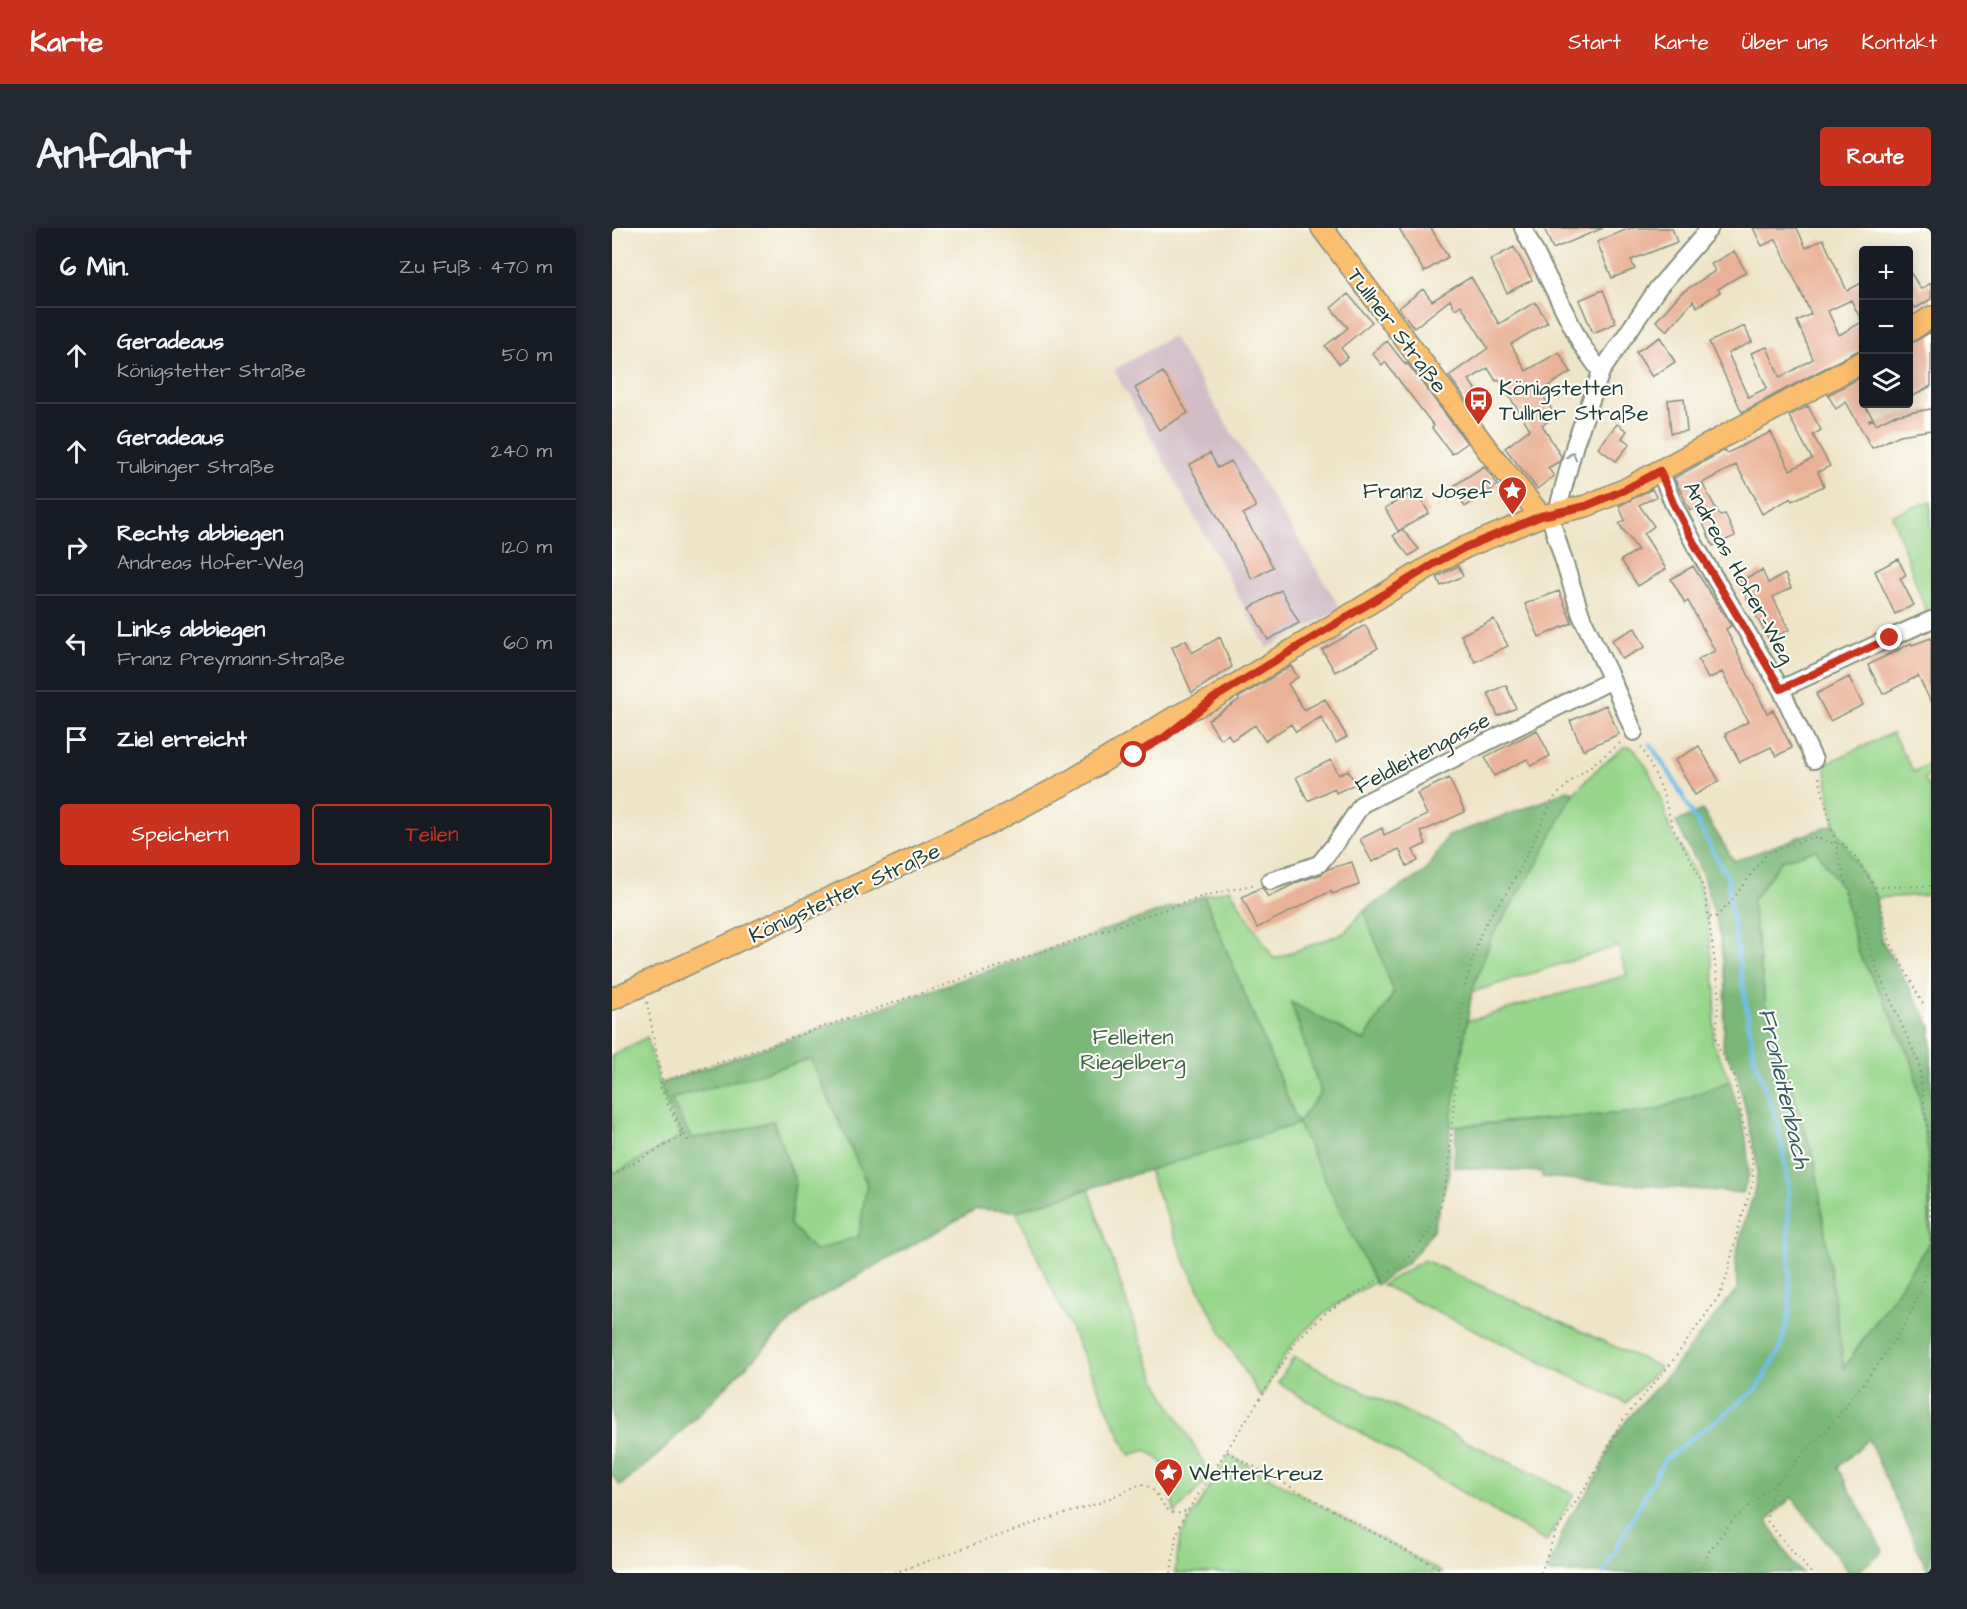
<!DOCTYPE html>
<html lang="de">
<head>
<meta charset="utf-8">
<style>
  :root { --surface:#171b24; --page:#242831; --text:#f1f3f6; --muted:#9ea1a6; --line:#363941; --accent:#c8321e }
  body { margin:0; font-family:"Architects Daughter",sans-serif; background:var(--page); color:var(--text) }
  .controls { position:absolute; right:18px; top:18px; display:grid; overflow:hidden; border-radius:6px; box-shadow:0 3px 15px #0003 }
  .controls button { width:54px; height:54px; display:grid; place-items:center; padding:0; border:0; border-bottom:2px solid var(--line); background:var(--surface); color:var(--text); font:30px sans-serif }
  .stop { position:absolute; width:18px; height:18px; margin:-14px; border:4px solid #c8321e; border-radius:50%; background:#fff }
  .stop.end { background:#c8321e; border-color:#fff; box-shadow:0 2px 6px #0008 }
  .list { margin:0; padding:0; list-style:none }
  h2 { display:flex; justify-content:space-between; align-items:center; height:78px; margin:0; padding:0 24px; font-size:26px }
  h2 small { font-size:20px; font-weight:400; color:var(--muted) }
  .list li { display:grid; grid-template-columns:39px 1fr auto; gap:18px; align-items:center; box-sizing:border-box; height:96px; padding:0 24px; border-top:2px solid var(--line) }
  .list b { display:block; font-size:22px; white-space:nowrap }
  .list p { margin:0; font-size:20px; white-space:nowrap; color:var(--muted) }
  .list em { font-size:20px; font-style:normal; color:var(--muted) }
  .actions { display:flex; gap:12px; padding:18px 24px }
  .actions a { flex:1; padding:14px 0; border:2px solid var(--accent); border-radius:6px; text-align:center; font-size:21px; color:var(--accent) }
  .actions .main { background:var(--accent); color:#fff }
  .icon { flex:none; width:33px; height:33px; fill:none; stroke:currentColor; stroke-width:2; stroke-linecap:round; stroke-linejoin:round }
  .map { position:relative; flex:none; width:1319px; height:1345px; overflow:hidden; border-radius:6px }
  header { display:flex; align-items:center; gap:36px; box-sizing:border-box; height:84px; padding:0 30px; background:var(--accent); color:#fff }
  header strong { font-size:28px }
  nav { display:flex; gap:33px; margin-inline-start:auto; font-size:21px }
  .intro { display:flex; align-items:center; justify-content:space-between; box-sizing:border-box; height:144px; padding:0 36px }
  h1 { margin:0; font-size:42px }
  .button { padding:15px 27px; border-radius:6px; background:var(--accent); color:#fff; font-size:21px; font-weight:700 }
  main { display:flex; gap:36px; padding:0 36px }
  aside { flex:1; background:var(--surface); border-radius:6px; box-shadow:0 3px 15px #0003 }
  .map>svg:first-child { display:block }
  .industrial { fill:#d2bdc7 }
  .green { fill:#98d68c; stroke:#5c8a60; stroke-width:1.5 }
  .forest { fill:#7ab778; stroke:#4c7a56; stroke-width:1.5; fill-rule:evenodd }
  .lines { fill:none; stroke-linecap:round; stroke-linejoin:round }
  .stream { stroke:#71bdeb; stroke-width:4.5 }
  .building { fill:#e9b197; fill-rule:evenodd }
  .minor-casing { stroke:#86907e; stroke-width:20 }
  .major-casing { stroke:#86907e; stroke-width:24 }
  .path { stroke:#86907e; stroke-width:2; stroke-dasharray:1.5 4.5; stroke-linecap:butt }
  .minor { stroke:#fff; stroke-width:16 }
  .major { stroke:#fbbd6e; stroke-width:21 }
  .oneway { stroke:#8f9e9a }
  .route { stroke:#c8321e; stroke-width:8 }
  .labels { text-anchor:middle; stroke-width:4.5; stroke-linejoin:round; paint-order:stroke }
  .street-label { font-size:22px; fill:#1f3d34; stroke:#fdfcf7 }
  .poi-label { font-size:22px; fill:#1f3d34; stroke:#fdfcf7; text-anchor:start }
  .park-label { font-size:22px; fill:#3d634a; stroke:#fdfcf7 }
  .water-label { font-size:24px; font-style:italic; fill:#345d62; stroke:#fdfcf7 }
</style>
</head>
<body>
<header>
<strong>Karte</strong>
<nav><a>Start</a><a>Karte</a><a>Über uns</a><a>Kontakt</a></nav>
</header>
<div class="intro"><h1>Anfahrt</h1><a class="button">Route</a></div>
<main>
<aside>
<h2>6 Min.<small>Zu Fuß · 470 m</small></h2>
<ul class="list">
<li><svg class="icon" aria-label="ahead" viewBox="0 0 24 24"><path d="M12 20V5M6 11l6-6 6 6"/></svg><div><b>Geradeaus</b><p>Königstetter Straße</p></div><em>50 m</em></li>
<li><svg class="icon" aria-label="ahead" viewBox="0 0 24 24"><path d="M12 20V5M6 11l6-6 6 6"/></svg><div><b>Geradeaus</b><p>Tulbinger Straße</p></div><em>240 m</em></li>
<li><svg class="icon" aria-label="right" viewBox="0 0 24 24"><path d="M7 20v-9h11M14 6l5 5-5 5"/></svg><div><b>Rechts abbiegen</b><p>Andreas Hofer-Weg</p></div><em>120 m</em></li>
<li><svg class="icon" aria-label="left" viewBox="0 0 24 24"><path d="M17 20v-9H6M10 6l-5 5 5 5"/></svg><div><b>Links abbiegen</b><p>Franz Preymann-Straße</p></div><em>60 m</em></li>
<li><svg class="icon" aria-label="arrive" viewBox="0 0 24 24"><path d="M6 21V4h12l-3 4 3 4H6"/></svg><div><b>Ziel erreicht</b></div></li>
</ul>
<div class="actions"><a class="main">Speichern</a><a>Teilen</a></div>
</aside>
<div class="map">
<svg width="1319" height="1345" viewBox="0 0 1319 1345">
  <rect width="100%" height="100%" fill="#fdfcf7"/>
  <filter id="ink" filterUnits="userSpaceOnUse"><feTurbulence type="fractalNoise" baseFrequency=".0167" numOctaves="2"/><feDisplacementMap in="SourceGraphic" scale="12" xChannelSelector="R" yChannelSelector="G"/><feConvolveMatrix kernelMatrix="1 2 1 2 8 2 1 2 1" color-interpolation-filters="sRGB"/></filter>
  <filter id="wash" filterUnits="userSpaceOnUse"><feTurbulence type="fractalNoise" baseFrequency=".008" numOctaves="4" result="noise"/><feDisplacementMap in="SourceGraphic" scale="24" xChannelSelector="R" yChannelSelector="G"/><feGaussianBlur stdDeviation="1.35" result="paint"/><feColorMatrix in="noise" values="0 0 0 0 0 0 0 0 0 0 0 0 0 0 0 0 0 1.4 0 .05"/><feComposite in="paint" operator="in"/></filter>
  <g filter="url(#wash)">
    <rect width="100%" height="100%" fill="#eee4c7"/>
    <!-- industrial -->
    <path class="industrial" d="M560,108l169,273 -74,39 -153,-278z"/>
    <!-- green -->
    <path class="green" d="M1319,273v109l-5,2 -34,-97z
      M1280,505l22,39 17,-10v12l-7,5 7,11v105l-55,3 -42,-74 -9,-60z
      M1012,519h6l5,3 13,19 13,29 9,32 26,45 9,30 11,87 -3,50 17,39 -76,30 -204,15 17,-105 160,-46 -9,-29 -146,46 19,-54 48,-77 27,-55 9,-14 20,-21z
      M1204,622l26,38 16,64 26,47 30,68 14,84 2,91 -87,127 -28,-207 -49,-154 -14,-107 30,-41z
      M618,661l44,70 70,-26 20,-23 30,82 -30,49 -73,-38 30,89 -23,32 77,158c-32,17 -63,37 -85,66 -11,15 -19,33 -29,49l-35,-56 -39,-75 -39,-96 150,-47 -94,-227z
      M35,809l12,47 23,52 -70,39v-119z
      M199,831l56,125 -8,52 -44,15 -25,-26 5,-44 -22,-60 -49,14 -33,3 -21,-39z
      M477,961l44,132 24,61 54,94 -36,37 -8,-38 -4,-12 -16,-13 -18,5 -113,-244z
      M812,1032l236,107 -34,36 -244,-118z
      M682,1129l280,137 -28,48 -268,-159z
      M617,1227l214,118h-268l5,-36z"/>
    <!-- forest -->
    <path class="forest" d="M955,562l8,2 -9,14 -27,55 -48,77 -19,54 -22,134 -1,47 -16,57 -11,16 -14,16 -32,23 -78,-161 -282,87 -40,-2 -168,95 -148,149 -40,33 -8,-11v-300l70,-39 -23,-52 545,-188 94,227 23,-31 -30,-90 73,39 30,-48 -30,-83 61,-38 22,-36 100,-36zM199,831l56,125 -8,52 -44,15 -25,-26 5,-44 -22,-60 -49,14 -33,3 -20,-39z
      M1090,582l32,51 100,-37 42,74 5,41 50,87v547h-2l-61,-134 -30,29 45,83 -27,22h-7l-57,-76 -25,24 25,41 10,11h-255l22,-56 17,-22 15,-25 11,-29 17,-24 42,-46 66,-82 -1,-33 8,-33 9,-26 4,-22 -1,-19 -19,-83 -14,-25 3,-67 -8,-55 -16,-52 -26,-52zM1204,622l26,38 16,64 26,47 30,68 14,84 2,91 -86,126 -29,-206 -49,-154 -14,-107 30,-41z
      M1118,853l16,56 3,37 -6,19 -201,-16v-5l-88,-5 2,-41 198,-15z"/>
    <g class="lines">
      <!-- stream -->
      <path class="stream" d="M991,1345l61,-113 93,-71 23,-39 10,-39 -2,-128 -10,-58 -24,-69 -24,-153 -2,-25 -56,-101 -22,-33"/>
    </g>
    <g id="blocks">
      <!-- building -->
      <path class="building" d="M787,0h32l17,29 -24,15z
        M932,0h59l-50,21z
        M1018,0h42l5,14 -46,18 4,9 -23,9 -15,-36z
        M1141,0h44l9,20 17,-9 24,52 16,-9v66l-121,64 -33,-70 35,-16 8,16 -24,11 20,44 19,-9 -16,-35 16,-6 13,31 33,-19 -16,-38 14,-7 -35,-75 -14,7zM1239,72l11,22 -23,13 -11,-24z
        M902,19l18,33 -25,13 -17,-33z
        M1122,23l12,21 -28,17 2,3 -23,15 -4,-6 -26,30 -11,-10 25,-28 34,-22 -4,-7z
        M1296,41l13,20 10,-6v16l-15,9 -2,-2 -6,3z
        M859,49l28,47 36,-22 13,20 -37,22 15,27 33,-19 12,20 -31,19 16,25 -14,9 19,31 -1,5 -12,7 6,8 -17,13 -32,-41 25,-19 -31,-49 -3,1 -8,-13 -19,12 18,27 -10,7 -28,-38 39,-28 -27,-43 -6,4 -5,-9 -36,28 -15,-20 24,-19 9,12z
        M991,62l13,33 -23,10 -14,-33z
        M736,66l24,28 -31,26 7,9 -9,7 -14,-18 23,-18 -17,-20z
        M1319,104v54l-23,13v-54z
        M1048,109l15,25 -23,15 -16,-25z
        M775,113l19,24 1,-2 60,80 -15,11 -20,-26 2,-2 -49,-64 -3,3 -10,-12z
        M551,144l25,41 -29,17 -24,-42z
        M1251,148v28l10,14 -5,3 6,-1 2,4 16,-8 39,-7v21l-31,5 -28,13 -26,-46 -10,7 -8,-14z
        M1072,170l3,33 -16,2 -3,-33z
        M1196,178l13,24 -8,5 17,31 -12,6 6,14 -32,15 -1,-3 -29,16 -7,-14 1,-1 -20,-34 -34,18 18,33 5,-2 10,22 -22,10 -17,-38 -6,2 -16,-32 51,-28 2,3 44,-21 19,38 22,-11 -23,-43z
        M1005,196l10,7 -5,7 8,6 -14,17 -18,-13z
        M598,225l8,15 13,-7 25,46 -13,7 30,53 -21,12 -63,-114z
        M872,238l14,19 -33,22 -13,-20z
        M1040,261l4,8 -17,8 15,21 -10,8 22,35 -28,17 -17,-26 17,-10 -19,-26 6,-4 -6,-14z
        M804,262l13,23 -27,16 17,20 -10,7 -16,-20 9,-7 -4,2 -13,-23z
        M1286,331l8,16 -6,3 14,27 -19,9 -20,-43z
        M846,338l5,10 -22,10 -4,-9z
        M1081,338l38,60 -5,3 41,84 6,-3 19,38 -16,8 -5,-9 -31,15 -15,-28 23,-12 -26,-50 -14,7 -10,-20 17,-8 -27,-50 -3,2 -14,-24z
        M1150,342l6,13 17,-9 6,14 -18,9 16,33 -20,10 -31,-58z
        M669,362l18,33 -31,17 -18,-32z
        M947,363l13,32 -33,14 -14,-33z
        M882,391l14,27 -33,16 -14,-27z
        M753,397l13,23 -43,24 -13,-22z
        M1023,400l10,19 -23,12 -10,-19z
        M608,409l12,30 -40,26 -20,-46 14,-7 6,13z
        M1319,410v64l-13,-26 -35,18 -15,-29 43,-22 1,2z
        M679,438l7,11 -10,7 16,26 21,-11 22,38 -11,6 -15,-26 -25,15 -5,-8 -26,17 -10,-16 -23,15 -4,-6 -8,5 -12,-19 31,-20 -1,-2z
        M1237,449l14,28 -33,16 -14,-27z
        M894,457l10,23 -18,8 -10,-23z
        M994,477l13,29 -36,16 -13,-29z
        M925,502l13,26 -19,10 -4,-7 -33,17 -9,-19z
        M1087,518l20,35 -24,14 -20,-35z
        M719,532l8,15 9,-5 7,14 -19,9 -2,-5 -26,13 -12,-24z
        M837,550l16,34 -44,20 5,12 -13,6 5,11 -11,5 -8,-17 -27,13 -12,-23 22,-11 2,7 43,-20 -10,-22z
        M740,634l7,23 -27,9 -1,-3 -74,37 -15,-31 20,-10 6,10 30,-15 24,-8 6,-5z"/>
    </g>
  </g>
  <g filter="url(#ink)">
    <use href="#blocks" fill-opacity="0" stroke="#86907e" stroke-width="1.5"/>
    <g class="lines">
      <defs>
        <path id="minor" d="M911,0l58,116 20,28
          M1048,243l13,32 22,42 86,144 33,71
          M945,284l18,-68 26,-72 57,-84 52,-60
          M937,286l32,101 31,65 22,52
          M1169,461l109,-51 41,-18
          M658,653l49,-17 17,-21 26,-39 250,-124"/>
        <path id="major" d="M710,0l168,225 51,63
          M1296,104l23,-15
          M0,771l377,-175 83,-44 103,-63 39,-19 223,-136 29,-15 75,-31 45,-10 38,-16 240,-129"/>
      </defs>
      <!-- minor casing -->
      <use href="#minor" class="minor-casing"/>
      <!-- major casing -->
      <use href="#major" class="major-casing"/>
      <!-- path -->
      <path class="path" d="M1263,659l56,-1
        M1098,689l5,1 15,-15 37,-50 46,-16 22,7 7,-1 13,14 20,30 15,55 35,66
        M35,774l14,75 13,36 15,30
        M0,947l70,-39 -23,-52 4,-2 541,-186 52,-12
        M615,1224l220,121
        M1166,1253l-10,27 -1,13 44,52
        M282,1345l138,-49 67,-21 42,-19c23,3 20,42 47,25
        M559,1345l5,-37 7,-18 116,-180 29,-27 76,-48 25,-31 11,-25 8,-34 15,-180 17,-58 11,-21 15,-20 13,-23 34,-72 17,-17 53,-41
        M929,1345l14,-40 38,-57 28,-54 48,-56 51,-71 6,-16 11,-46 16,-51 -1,-26 -9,-33 -9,-47 -15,-27 -3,-10 3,-48 -14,-97 -7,-21 -25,-45 -12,-41 -20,-41
        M1086,1345l12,-23 23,-30 45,-39 49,-52 52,-66 29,-44 16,-38 6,-39v-92l-11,-87 -42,-93 -14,-45 -19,-48 -26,-103"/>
      <!-- minor -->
      <use href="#minor" class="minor"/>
      <!-- major -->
      <use href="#major" class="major"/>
    </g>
    <!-- one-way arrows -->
    <defs><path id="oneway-chevron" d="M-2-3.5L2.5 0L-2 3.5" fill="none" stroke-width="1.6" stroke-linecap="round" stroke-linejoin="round" transform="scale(1.5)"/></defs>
    <use class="oneway" href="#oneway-chevron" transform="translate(960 228) rotate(-75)"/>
  </g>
  <g class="lines" filter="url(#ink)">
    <!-- route -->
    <path class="route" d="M522,527l31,-18 49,-39 223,-136 29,-15 75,-31 45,-10 38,-16 36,-19 13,32 22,42 86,144 109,-51"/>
  </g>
  <!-- icons -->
  <defs>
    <symbol id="bus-pin" viewBox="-11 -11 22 30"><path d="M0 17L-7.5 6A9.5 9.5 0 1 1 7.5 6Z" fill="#c8321e" stroke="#fdfcf7"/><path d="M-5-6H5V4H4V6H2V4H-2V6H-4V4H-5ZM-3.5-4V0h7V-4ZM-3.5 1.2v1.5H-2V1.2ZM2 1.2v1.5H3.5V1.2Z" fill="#fff"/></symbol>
    <symbol id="sight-pin" viewBox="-11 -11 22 30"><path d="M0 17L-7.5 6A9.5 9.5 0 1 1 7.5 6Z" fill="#c8321e" stroke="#fdfcf7"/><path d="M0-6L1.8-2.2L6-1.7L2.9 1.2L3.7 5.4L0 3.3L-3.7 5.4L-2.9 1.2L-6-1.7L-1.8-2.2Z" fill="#fff"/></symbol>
  </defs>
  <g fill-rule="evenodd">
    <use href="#bus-pin" x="850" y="156" width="33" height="45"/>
    <use href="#sight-pin" x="884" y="246" width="33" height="45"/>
    <use href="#sight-pin" x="540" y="1228" width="33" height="45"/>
  </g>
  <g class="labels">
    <!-- street labels -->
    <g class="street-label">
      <text transform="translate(786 102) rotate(53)" y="8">Tullner Straße</text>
      <text transform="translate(1128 344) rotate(61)" y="8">Andreas Hofer-Weg</text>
      <text transform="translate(810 524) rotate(-28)" y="8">Feldleitengasse</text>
      <text transform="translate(232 664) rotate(-25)" y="8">Königstetter Straße</text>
    </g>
    <!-- poi labels -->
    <g class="poi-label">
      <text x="887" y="167">Königstetten<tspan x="887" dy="25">Tullner Straße</tspan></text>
      <text x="880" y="270" text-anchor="end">Franz Josef</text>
      <text x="577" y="1252">Wetterkreuz</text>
    </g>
    <!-- park labels -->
    <g class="park-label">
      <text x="521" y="816">Felleiten<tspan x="521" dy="25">Riegelberg</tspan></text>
    </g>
    <!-- water labels -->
    <g class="water-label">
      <text transform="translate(1173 860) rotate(77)" y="8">Fronleitenbach</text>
    </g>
  </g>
</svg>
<div class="controls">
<button>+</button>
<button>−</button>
<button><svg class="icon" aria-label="layers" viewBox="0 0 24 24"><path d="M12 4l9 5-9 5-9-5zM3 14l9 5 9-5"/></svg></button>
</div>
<div class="stop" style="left:522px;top:527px"></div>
<div class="stop end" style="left:1278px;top:410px"></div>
</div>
</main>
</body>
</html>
